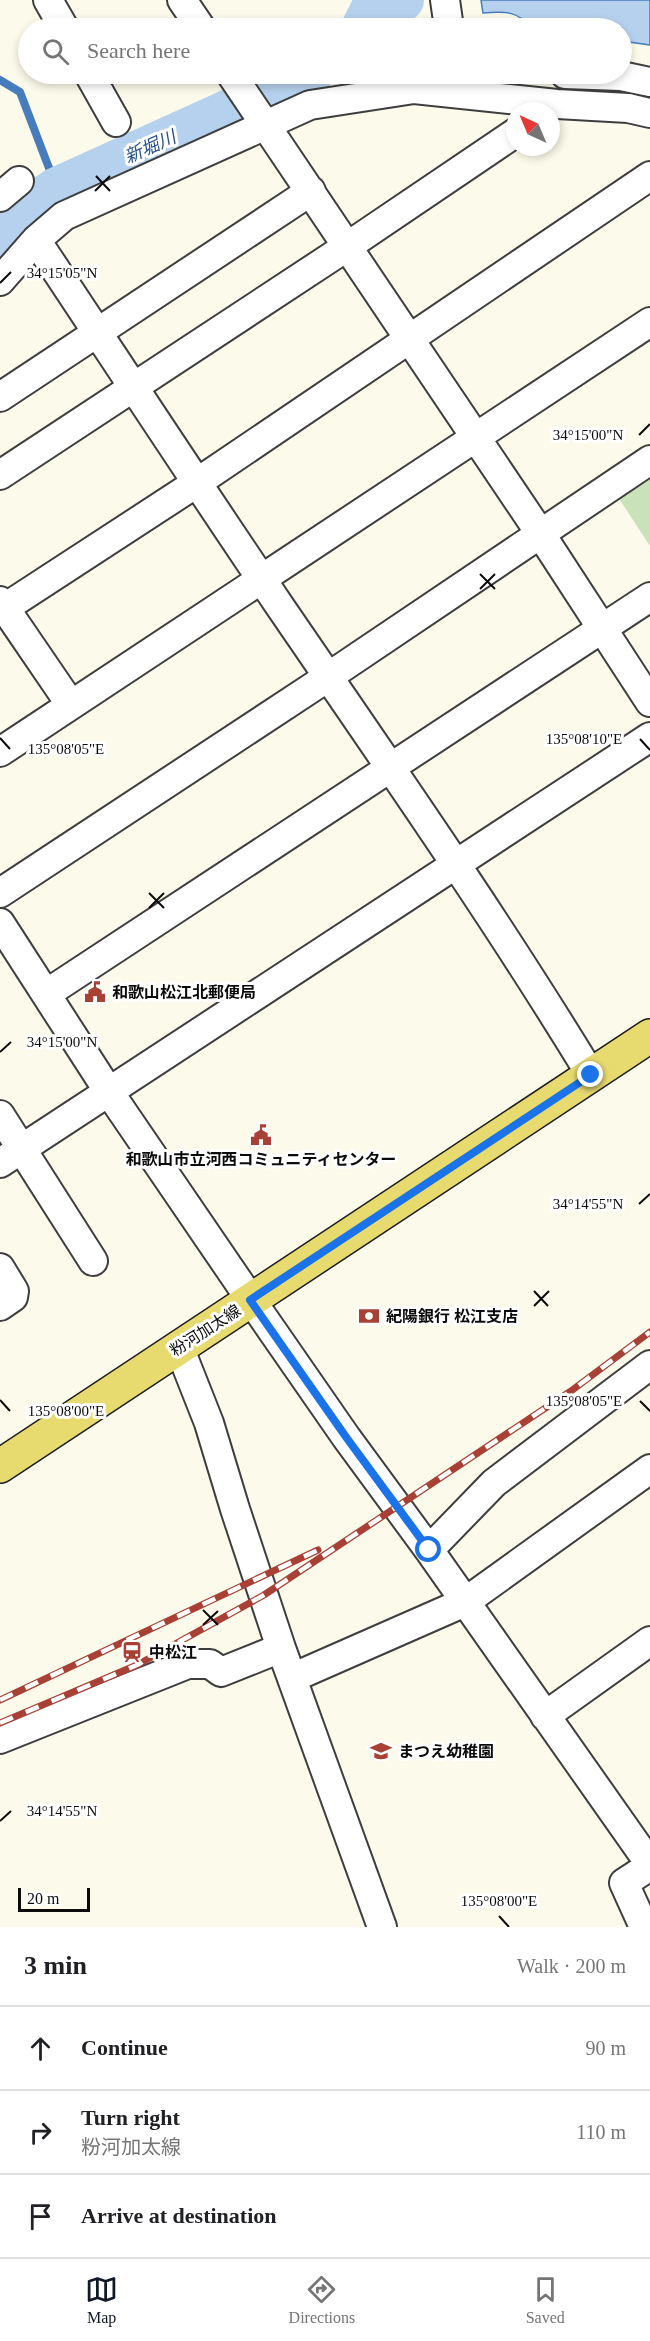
<!DOCTYPE html>
<html lang="en">
<head>
<meta charset="utf-8">
<style>
  :root { --surface:#fff; --page:#f2f2f2; --text:#202124; --muted:#757577; --line:#e0e0e0; --accent:#111827 }
  body { margin:0; font-family:"Times New Roman","Noto Sans JP",serif; background:var(--page); color:var(--text) }
  .compass { position:absolute; left:506px; top:102px; width:54px; height:54px; border-radius:50%; background:var(--surface); box-shadow:0 3px 9px #0003; rotate:316deg }
  .scale { position:absolute; left:18px; bottom:15px; width:72px; box-sizing:border-box; padding-left:6px; border:3px solid #0b0b0b; border-top:0; font-size:16px; line-height:21px; white-space:nowrap; color:#0b0b0b; -webkit-text-stroke:4px #fff; paint-order:stroke }
  .stop { position:absolute; width:18px; height:18px; margin:-14px; border:4px solid #1a73e8; border-radius:50%; background:#fff }
  .stop.end { background:#1a73e8; border-color:#fff; box-shadow:0 2px 6px #0008 }
  .list { margin:0; padding:0; list-style:none }
  h2 { display:flex; justify-content:space-between; align-items:center; height:78px; margin:0; padding:0 24px; font-size:26px }
  h2 small { font-size:20px; font-weight:400; color:var(--muted) }
  .list li { display:grid; grid-template-columns:39px 1fr auto; gap:18px; align-items:center; box-sizing:border-box; height:84px; padding:0 24px; border-top:2px solid var(--line) }
  .list b { display:block; font-size:22px; white-space:nowrap }
  .list p { margin:0; font-size:20px; white-space:nowrap; color:var(--muted) }
  .list em { font-size:20px; font-style:normal; color:var(--muted) }
  .icon { flex:none; width:33px; height:33px; fill:none; stroke:currentColor; stroke-width:2; stroke-linecap:round; stroke-linejoin:round }
  .map { position:relative; flex:none; width:650px; height:1927px; overflow:hidden }
  .search { position:absolute; background:var(--surface); box-shadow:0 3px 9px #0003; left:18px; right:18px; top:18px; height:66px; display:flex; align-items:center; gap:15px; box-sizing:border-box; padding:0 21px; border-radius:33px; color:var(--muted); font-size:22px }
  .sheet { height:330px; background:var(--surface) }
  nav { display:flex; justify-content:space-around; align-items:center; box-sizing:border-box; height:84px; border-top:2px solid var(--line); background:var(--surface); font-size:16px; color:var(--muted) }
  nav a { display:grid; justify-items:center; gap:3px }
  nav .on { color:var(--accent) }
  .map>svg:first-child { display:block }
  .green { fill:#c9e2b9 }
  .water { fill:#b6d1ed; stroke:#467cbb; stroke-width:1.5 }
  .lines { fill:none; stroke-linecap:round; stroke-linejoin:round }
  .stream { stroke:#467cbb; stroke-width:8 }
  .river { stroke:#b6d1ed; stroke-width:44 }
  .minor-casing { stroke:#3e3e3e; stroke-width:32 }
  .major-casing { stroke:#1c1c1c; stroke-width:36 }
  .minor { stroke:#fff; stroke-width:28 }
  .major { stroke:#e7db70; stroke-width:33 }
  .rail-casing { stroke:#a84035; stroke-width:7 }
  .rail { stroke:#fff; stroke-width:4.5; stroke-dasharray:14; stroke-linecap:butt }
  .route { stroke:#1a73e8; stroke-width:8 }
  .ticks { fill:none; stroke:#0b0b0b; stroke-width:2 }
  .labels { text-anchor:middle; stroke-width:6; stroke-linejoin:round; paint-order:stroke }
  .poi-label { font-size:16px; font-weight:bold; fill:#0b0b0b; stroke:#fff; text-anchor:start }
  .street-label { font-size:16px; fill:#0b0b0b; stroke:#fff }
  .water-label { font-size:18px; font-style:italic; fill:#25508b; stroke:#fff }
  .ticks-label { font-size:15px; text-anchor:middle; fill:#0b0b0b; stroke:#fff; stroke-width:6; stroke-linejoin:round; paint-order:stroke }
</style>
</head>
<body>
<div class="map">
<svg width="650" height="1927" viewBox="0 0 650 1927">
  <rect width="100%" height="100%" fill="#fcfbeb"/>
  <!-- green -->
  <path class="green" d="M650,476v70l-32,-49z"/>
  <!-- water -->
  <path class="water" d="M481,0h169v45l-28,-4v-13h-88c-19,-17 -27,-17 -51,-15z"/>
  <g class="lines">
    <!-- stream -->
    <path class="stream" d="M0,80l20,12 37,97"/>
    <!-- river -->
    <path class="river" d="M363,28l9,-18 30,-10
      M0,237l26,-27 31,-21 254,-115"/>
    <defs>
      <path id="minor" d="M48,0l16,28
        M182,0l19,28
        M445,0l4,28
        M89,74l27,48
        M231,74l309,459 110,169
        M565,74l56,2 29,6
        M0,197l19,-16
        M36,240c81,122 161,244 243,365 106,155 214,309 312,470
        M0,281l36,-41 28,-24 246,-111 104,-16 143,15 71,4 22,5
        M0,397l311,-206
        M0,475l348,-229 167,-113
        M0,601l71,104
        M0,611l198,-129 452,-306
        M0,752l650,-430
        M0,893l328,-216 322,-217
        M0,923l109,169 142,208 95,137 83,113 221,314
        M46,994l604,-397
        M0,1115l93,146
        M0,1163l650,-426
        M0,1268l14,23 -1,6 -13,9
        M179,1347l30,76 26,86 46,139 101,279
        M429,1550l65,-67 156,-118
        M292,1678l173,-76 185,-133
        M545,1716l105,-75
        M0,1739l188,-75h22l11,8 60,-24
        M644,1927l-20,-44 26,-17"/>
      <path id="major" d="M0,1466l650,-430"/>
    </defs>
    <!-- minor casing -->
    <use href="#minor" class="minor-casing"/>
    <!-- major casing -->
    <use href="#major" class="major-casing"/>
    <!-- minor -->
    <use href="#minor" class="minor"/>
    <!-- major -->
    <use href="#major" class="major"/>
    <defs>
      <path id="rail" d="M0,1700l318,-150
        M0,1723l137,-58 127,-70 307,-204 79,-59"/>
    </defs>
    <!-- rail casing -->
    <use href="#rail" class="rail-casing"/>
    <!-- rail -->
    <use href="#rail" class="rail"/>
  </g>
  <g class="lines">
    <!-- route -->
    <path class="route" d="M429,1550l-83,-113 -96,-137 341,-225"/>
  </g>
  <!-- ticks -->
  <path class="ticks" d="M96,176l14,15M95,191l15,-15M0,283l11,-11M639,435l11,-11M480,574l15,15M480,589l15,-15M0,738l10,11M640,739l10,11M149,893l15,15M149,908l15,-15M0,1052l11,-10M639,1204l11,-10M534,1291l14,15M534,1306l15,-15M0,1400l10,11M640,1401l10,10M203,1610l15,15M203,1625l15,-14M0,1821l11,-10M499,1916l10,11"/>
  <!-- icons -->
  <defs>
    <symbol id="civic-bare" viewBox="-9 -9 18 18"><path d="M-.6-6.5H3V-4.5H.6V-3L4-1V1h2V6H-6V1h2V-1L-.6-3ZM-1.2 2.5V6h2.4V2.5Z" fill="#a84035" stroke="#fff" stroke-width="2.5" paint-order="stroke"/></symbol>
    <symbol id="bank-bare" viewBox="-9 -9 18 18"><path d="M-6-4H6V4H-6ZM0-2.3a2.3 2.3 0 1 0 0 4.6a2.3 2.3 0 1 0 0-4.6Z" fill="#a84035" stroke="#fff" stroke-width="2.5" paint-order="stroke"/></symbol>
    <symbol id="station-bare" viewBox="-9 -9 18 18"><path d="M-3-6H3Q5-6 5-4V2Q5 4 3 4L4.5 6H3L1.5 4h-3L-3 6H-4.5L-3 4Q-5 4-5 2V-4Q-5-6-3-6ZM-3.5-4v3h7v-3ZM-3.5 1v1.5H-2V1ZM2 1v1.5H3.5V1Z" fill="#a84035" stroke="#fff" stroke-width="2.5" paint-order="stroke"/></symbol>
    <symbol id="school-bare" viewBox="-9 -9 18 18"><path d="M0-5L7-2L0 1L-7-2ZM-4 1L0 2.5L4 1V4Q0 6-4 4Z" fill="#a84035" stroke="#fff" stroke-width="2.5" paint-order="stroke"/></symbol>
  </defs>
  <g fill-rule="evenodd">
    <use href="#civic-bare" x="80" y="977" width="30" height="30"/>
    <use href="#civic-bare" x="246" y="1120" width="30" height="30"/>
    <use href="#bank-bare" x="354" y="1301" width="30" height="30"/>
    <use href="#station-bare" x="117" y="1637" width="30" height="30"/>
    <use href="#school-bare" x="366" y="1736" width="30" height="30"/>
  </g>
  <g class="labels">
    <!-- poi labels -->
    <g class="poi-label">
      <text x="112" y="998">和歌山松江北郵便局</text>
      <text x="261" y="1165" text-anchor="middle">和歌山市立河西コミュニティセンター</text>
      <text x="386" y="1322">紀陽銀行 松江支店</text>
      <text x="149" y="1658">中松江</text>
      <text x="398" y="1757">まつえ幼稚園</text>
    </g>
    <!-- street labels -->
    <g class="street-label">
      <text transform="translate(205 1330) rotate(-33)" y="6">粉河加太線</text>
    </g>
    <!-- water labels -->
    <g class="water-label">
      <text transform="translate(150 147) rotate(-24)" y="6">新堀川</text>
    </g>
  </g>
  <g class="ticks-label">
    <text x="62" y="278">34°15'05"N</text>
    <text x="588" y="440">34°15'00"N</text>
    <text x="584" y="744">135°08'10"E</text>
    <text x="66" y="754">135°08'05"E</text>
    <text x="62" y="1047">34°15'00"N</text>
    <text x="588" y="1209">34°14'55"N</text>
    <text x="584" y="1406">135°08'05"E</text>
    <text x="66" y="1416">135°08'00"E</text>
    <text x="62" y="1816">34°14'55"N</text>
    <text x="499" y="1906">135°08'00"E</text>
  </g>
</svg>
<svg class="compass" viewBox="-18 -18 36 36"><path d="M0-13l5 13h-10z" fill="#e53935"/><path d="M0 13l5-13h-10z" fill="#757577"/></svg>
<div class="scale">20 m</div>
<div class="stop" style="left:429px;top:1550px"></div>
<div class="stop end" style="left:591px;top:1075px"></div>
<div class="search"><svg class="icon" aria-label="search" viewBox="0 0 24 24"><circle cx="10" cy="10" r="6"/><path d="M15 15l6 6"/></svg>Search here</div>
</div>
<section class="sheet">
<h2>3 min<small>Walk · 200 m</small></h2>
<ul class="list">
<li><svg class="icon" aria-label="ahead" viewBox="0 0 24 24"><path d="M12 20V5M6 11l6-6 6 6"/></svg><div><b>Continue</b></div><em>90 m</em></li>
<li><svg class="icon" aria-label="right" viewBox="0 0 24 24"><path d="M7 20v-9h11M14 6l5 5-5 5"/></svg><div><b>Turn right</b><p>粉河加太線</p></div><em>110 m</em></li>
<li><svg class="icon" aria-label="arrive" viewBox="0 0 24 24"><path d="M6 21V4h12l-3 4 3 4H6"/></svg><div><b>Arrive at destination</b></div></li>
</ul>
</section>
<nav>
<a class="on"><svg class="icon" aria-label="map" viewBox="0 0 24 24"><path d="M3 6l6-2 6 2 6-2v14l-6 2-6-2-6 2zM9 4v14M15 6v14"/></svg>Map</a>
<a><svg class="icon" aria-label="directions" viewBox="0 0 24 24"><path d="M12 3l9 9-9 9-9-9zM9 14v-3h6M13 9l2 2-2 2"/></svg>Directions</a>
<a><svg class="icon" aria-label="saved" viewBox="0 0 24 24"><path d="M7 4h10v16l-5-4-5 4z"/></svg>Saved</a>
</nav>
</body>
</html>
